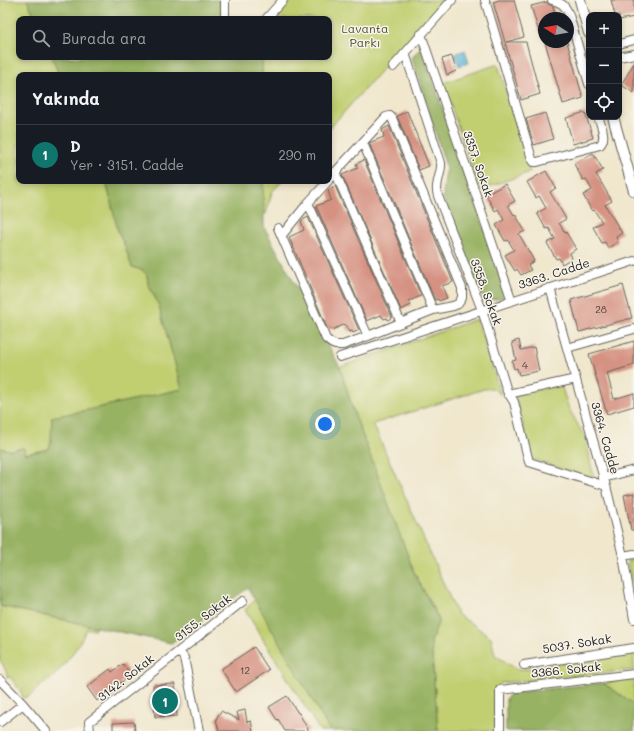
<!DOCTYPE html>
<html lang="tr">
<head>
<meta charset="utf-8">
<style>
  :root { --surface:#171b24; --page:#242831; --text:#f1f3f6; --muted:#9ea1a6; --line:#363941; --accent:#0f766e }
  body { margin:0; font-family:Mali,sans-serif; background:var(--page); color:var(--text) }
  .controls { position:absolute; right:12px; top:12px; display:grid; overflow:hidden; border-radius:8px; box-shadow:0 2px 6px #0003 }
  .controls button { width:36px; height:36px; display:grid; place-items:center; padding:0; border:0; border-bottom:1px solid var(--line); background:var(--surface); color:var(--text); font:20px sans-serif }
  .compass { position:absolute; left:538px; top:12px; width:36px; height:36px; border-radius:50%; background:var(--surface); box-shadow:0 2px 6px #0003; rotate:281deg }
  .you { position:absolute; left:325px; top:424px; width:14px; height:14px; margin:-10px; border:3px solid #fff; border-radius:50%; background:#1a73e8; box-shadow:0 0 0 6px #1a73e833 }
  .badge { display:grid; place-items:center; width:26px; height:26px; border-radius:50%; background:var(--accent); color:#fff; font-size:13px; font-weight:700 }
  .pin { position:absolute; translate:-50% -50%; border:2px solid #fff; box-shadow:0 1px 4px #0006 }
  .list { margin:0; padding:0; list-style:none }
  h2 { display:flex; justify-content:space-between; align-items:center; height:52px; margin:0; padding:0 16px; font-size:17px }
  h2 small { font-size:13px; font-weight:400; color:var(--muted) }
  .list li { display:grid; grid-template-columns:26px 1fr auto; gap:12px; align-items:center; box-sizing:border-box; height:60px; padding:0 16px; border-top:1px solid var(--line) }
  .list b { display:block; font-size:15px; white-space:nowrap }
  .list p { margin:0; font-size:13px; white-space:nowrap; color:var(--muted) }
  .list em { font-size:13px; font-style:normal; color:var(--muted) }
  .icon { flex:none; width:22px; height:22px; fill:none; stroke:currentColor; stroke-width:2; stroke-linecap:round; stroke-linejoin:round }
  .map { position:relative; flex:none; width:634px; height:731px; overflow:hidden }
  .search { position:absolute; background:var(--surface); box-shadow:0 2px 6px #0003; left:16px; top:16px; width:316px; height:44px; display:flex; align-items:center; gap:10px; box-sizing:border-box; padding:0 14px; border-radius:8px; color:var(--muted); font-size:15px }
  .panel { position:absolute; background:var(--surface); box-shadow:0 2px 6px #0003; left:16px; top:72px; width:316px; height:112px; border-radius:8px }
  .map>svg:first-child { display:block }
  .green { fill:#c1cf71; stroke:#6e7646 }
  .forest { fill:#98b263; stroke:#5a6740 }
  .water { fill:#55b1d3; stroke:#386678 }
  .building { fill:#d59282 }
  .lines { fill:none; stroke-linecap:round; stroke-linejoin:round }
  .minor-casing { stroke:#66635a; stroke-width:10 }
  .tertiary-casing { stroke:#66635a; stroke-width:12 }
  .minor { stroke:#fff; stroke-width:8 }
  .tertiary { stroke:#fff; stroke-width:10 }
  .labels { text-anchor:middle; stroke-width:3; stroke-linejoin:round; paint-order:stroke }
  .number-label { font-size:10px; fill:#4a3a36 }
  .park-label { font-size:12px; fill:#4e5236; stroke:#f7f3e8 }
  .street-label { font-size:12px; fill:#1c1c1c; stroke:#f7f3e8 }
</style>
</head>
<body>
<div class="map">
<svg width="634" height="731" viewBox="0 0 634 731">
  <rect width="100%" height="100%" fill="#f7f3e8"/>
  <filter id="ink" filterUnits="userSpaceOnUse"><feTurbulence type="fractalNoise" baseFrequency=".025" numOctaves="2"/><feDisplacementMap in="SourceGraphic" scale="8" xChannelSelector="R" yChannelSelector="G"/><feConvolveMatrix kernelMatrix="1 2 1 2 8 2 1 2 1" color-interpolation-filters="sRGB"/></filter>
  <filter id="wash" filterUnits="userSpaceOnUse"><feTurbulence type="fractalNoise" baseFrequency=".012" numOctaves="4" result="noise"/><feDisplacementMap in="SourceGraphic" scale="16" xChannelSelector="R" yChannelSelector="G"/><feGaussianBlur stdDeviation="0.9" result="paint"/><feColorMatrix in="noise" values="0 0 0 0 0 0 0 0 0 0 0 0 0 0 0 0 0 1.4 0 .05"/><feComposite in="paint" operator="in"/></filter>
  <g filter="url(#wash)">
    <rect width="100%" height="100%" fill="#f0e7cd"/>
    <!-- green -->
    <path class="green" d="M0,0h27l9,19h-17v38h33l7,18h-40v106h87l12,50 6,13 8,23 10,3 5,5 1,9 10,19 24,86 -99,22 -31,6 -1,24 -2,8 -24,5 -2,-6 -13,2 -10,-2z
      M292,0h152l-115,129v-54h-67v-18h67v-38h-53z
      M498,64l32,108 -50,18 -37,-107z
      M263,181h19l-10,11 -6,22h-2z
      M477,319l24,76 -8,-7 -9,1 -111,35 84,190 34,23 4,18 23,15 116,-18v18l-133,13 -5,6v42h-58l-7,-89 8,-22 -25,-48 -61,-162 -13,-43z
      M561,385l8,24 17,30 8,40 -62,-20 -17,-64z
      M634,559v36l-7,-34z
      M255,599l75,132h-10l-75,-121z
      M0,606l97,21 -2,2h-9c-4,14 -26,43 -38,52 -2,2 -5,3 -8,5 -5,5 -9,11 -17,12 -2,-10 -8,-12 -12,-21l-4,1c0,-6 -3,-13 -7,-17z
      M634,679v25l-31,-21z"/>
    <!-- forest -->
    <path class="forest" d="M27,0h195l1,19h-187z
      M421,47l87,249 -5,2 -14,2 -10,-6 -36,-97c0,-10 3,-20 3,-31l-34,-108z
      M52,57h210v18h-203z
      M106,181h157l1,46 76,140 13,43 61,162 25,48 -8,22 7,89h-108l-82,-143 -77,55 -171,-37v-158l10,2 14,-2 1,6 24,-5 2,-8 1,-24 31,-6 99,-22 -24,-86 -10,-19 -1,-9 -5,-5 -10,-3 -8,-23 -6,-13z
      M603,683l31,21v27h-128v-32l5,-6z"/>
    <!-- water -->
    <path class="water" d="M465,50l4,13 -10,3 -4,-12z"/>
    <g id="blocks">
      <!-- building -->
      <path class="building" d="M499,0h15l10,37 -18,5h20l14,52 -19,6 -20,-72 -8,-26z
        M611,0h23v17l-15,3v-5h-4z
        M547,2l1,2 5,2 3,12h-12v13l-5,1 -8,-26z
        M545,42h22l16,56 -20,6z
        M452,56l4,15 -9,4 -5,-16z
        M634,63v30l-13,-8z
        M407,111l22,55 -10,4 -22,-54z
        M585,112l8,26 -20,6 -7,-26z
        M545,113l8,26 -19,6 -8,-26z
        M389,126l64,156 -11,4 5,12 -8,3 -1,-2 -3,1 -1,-2 -65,-155 15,-6 -1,-2h1l-2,-5z
        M593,153l10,17 -7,4 16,27 -7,4 17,28 -6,4 2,5 -10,6 -3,-6 -3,1 -9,-16 9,-5 -8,-12 -2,1 -9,-16 9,-5 -6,-11 -3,1 -9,-16z
        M364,160l57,136 -12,5 2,4 -10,5 -59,-135 16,-7 -2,-4z
        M546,171l10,17 -6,4 16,27 -7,4 6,10 1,-1 10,17 -6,4 2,5 -10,6 -3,-6 -3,1 -9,-16 8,-4 -6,-11 -3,1 -9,-16 9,-5 -7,-12 -3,2 -9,-16z
        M505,184l10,17 -7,4 6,10 1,-1 10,17 -6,3 15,27 -6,4 3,5 -10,5 -4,-6 -2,2 -10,-16 9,-5 -6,-10 -3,1 -9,-16 8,-5 -6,-11 -3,2 -9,-16z
        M335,186l57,131 -4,3 -1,-2 -3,1 -3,-4 -14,6 -51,-115 15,-6 -3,-10z
        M308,217l51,113 -6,3 -1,-2 -3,1 -4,-8 -13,6 -1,-2 -3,2 -39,-93 15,-7 -3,-9z
        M623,285l9,33 -53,14 -8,-32z
        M519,340l2,10 13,-3 5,24 -20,4 -2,-7 -3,1 -2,-8 4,-1 -4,-18z
        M634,341v24l-27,8 7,26 20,-6v13l-27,8 -18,-60z
        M634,493v37h-3l-7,-35z
        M254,647l15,23 -33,22 -15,-23z
        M123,664l8,12 -11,7 2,3 -13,10 -3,-3 -9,8 -10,-14 23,-18 2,3z
        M175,684l2,32 -22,1 -2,-32z
        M287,696l11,17h1l10,18h-24l-7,-12 -1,1 -8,-13z
        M245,710l2,12 4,-1 2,10h-34l-3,-12 5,-8 18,9 -2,-8z
        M134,722l1,9h-22v-8z"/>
    </g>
  </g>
  <g filter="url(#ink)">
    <use href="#blocks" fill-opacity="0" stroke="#66635a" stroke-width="1"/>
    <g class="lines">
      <defs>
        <path id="minor" d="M225,0v19
          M485,0l47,159 2,3h3l63,-17c7,-7 1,-20 -2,-28
          M552,0c10,3 13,5 17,15l20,69
          M266,19l17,-19
          M421,34l91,267
          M619,44l15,-4
          M405,53l36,110c1,11 -7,21 -3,33l44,114 25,81 7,11 15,60 77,24
          M619,57l15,-3
          M393,67l59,-67
          M363,143l70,167
          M335,172l66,151
          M308,203l60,133
          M278,228l48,111 5,4 4,2h8l25,-9 65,-26 20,-4 5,-2 4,-6v-10l-70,-170 -2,-2 -4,1 -57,62
          M282,235l26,-32 20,-22
          M550,288l56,198 17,70 11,63
          M567,348l67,-19
          M340,357l294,-96
          M508,394l68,-15
          M603,478l31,-8
          M623,556l11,-2
          M178,653l4,2 2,3 15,73
          M524,665l110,-17
          M0,680l23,24 23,27
          M0,722l23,-18
          M90,731l-1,-9 154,-121
          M500,731v-41l134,-16"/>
        <path id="tertiary" d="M580,0l9,33
          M613,117l21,74"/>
      </defs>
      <!-- minor casing -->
      <use href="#minor" class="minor-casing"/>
      <!-- tertiary casing -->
      <use href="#tertiary" class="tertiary-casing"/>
      <!-- minor -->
      <use href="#minor" class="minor"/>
      <!-- tertiary -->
      <use href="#tertiary" class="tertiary"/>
    </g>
  </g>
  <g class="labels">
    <!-- number labels -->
    <g class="number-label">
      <text x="601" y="313">28</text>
      <text x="525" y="369">4</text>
      <text x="245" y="674">12</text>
    </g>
    <!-- park labels -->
    <g class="park-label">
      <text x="365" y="33">Lavanta<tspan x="365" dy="14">Parkı</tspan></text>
    </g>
    <!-- street labels -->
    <g class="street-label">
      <text transform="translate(478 164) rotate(71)" y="4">3357. Sokak</text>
      <text transform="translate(554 274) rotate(-18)" y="4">3363. Cadde</text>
      <text transform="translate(486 292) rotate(70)" y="4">3358. Sokak</text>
      <text transform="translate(605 438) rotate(74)" y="4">3364. Cadde</text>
      <text transform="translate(203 618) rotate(-38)" y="4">3155. Sokak</text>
      <text transform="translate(577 644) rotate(-9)" y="4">5037. Sokak</text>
      <text transform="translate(566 670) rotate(-6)" y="4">3366. Sokak</text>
      <text transform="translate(126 678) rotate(-38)" y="4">3142. Sokak</text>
    </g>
  </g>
</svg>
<div class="controls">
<button>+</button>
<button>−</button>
<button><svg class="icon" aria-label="locate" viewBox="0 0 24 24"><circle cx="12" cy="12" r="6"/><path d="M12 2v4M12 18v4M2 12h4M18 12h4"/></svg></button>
</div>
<svg class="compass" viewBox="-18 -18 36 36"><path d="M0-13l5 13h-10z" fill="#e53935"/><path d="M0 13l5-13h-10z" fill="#9ea1a6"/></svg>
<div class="you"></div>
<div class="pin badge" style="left:165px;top:701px">1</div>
<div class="search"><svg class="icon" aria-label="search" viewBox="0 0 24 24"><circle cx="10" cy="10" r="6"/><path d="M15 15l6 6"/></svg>Burada ara</div>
<section class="panel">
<h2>Yakında<small></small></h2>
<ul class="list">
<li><span class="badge">1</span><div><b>D</b><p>Yer · 3151. Cadde</p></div><em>290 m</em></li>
</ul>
</section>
</div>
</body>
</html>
